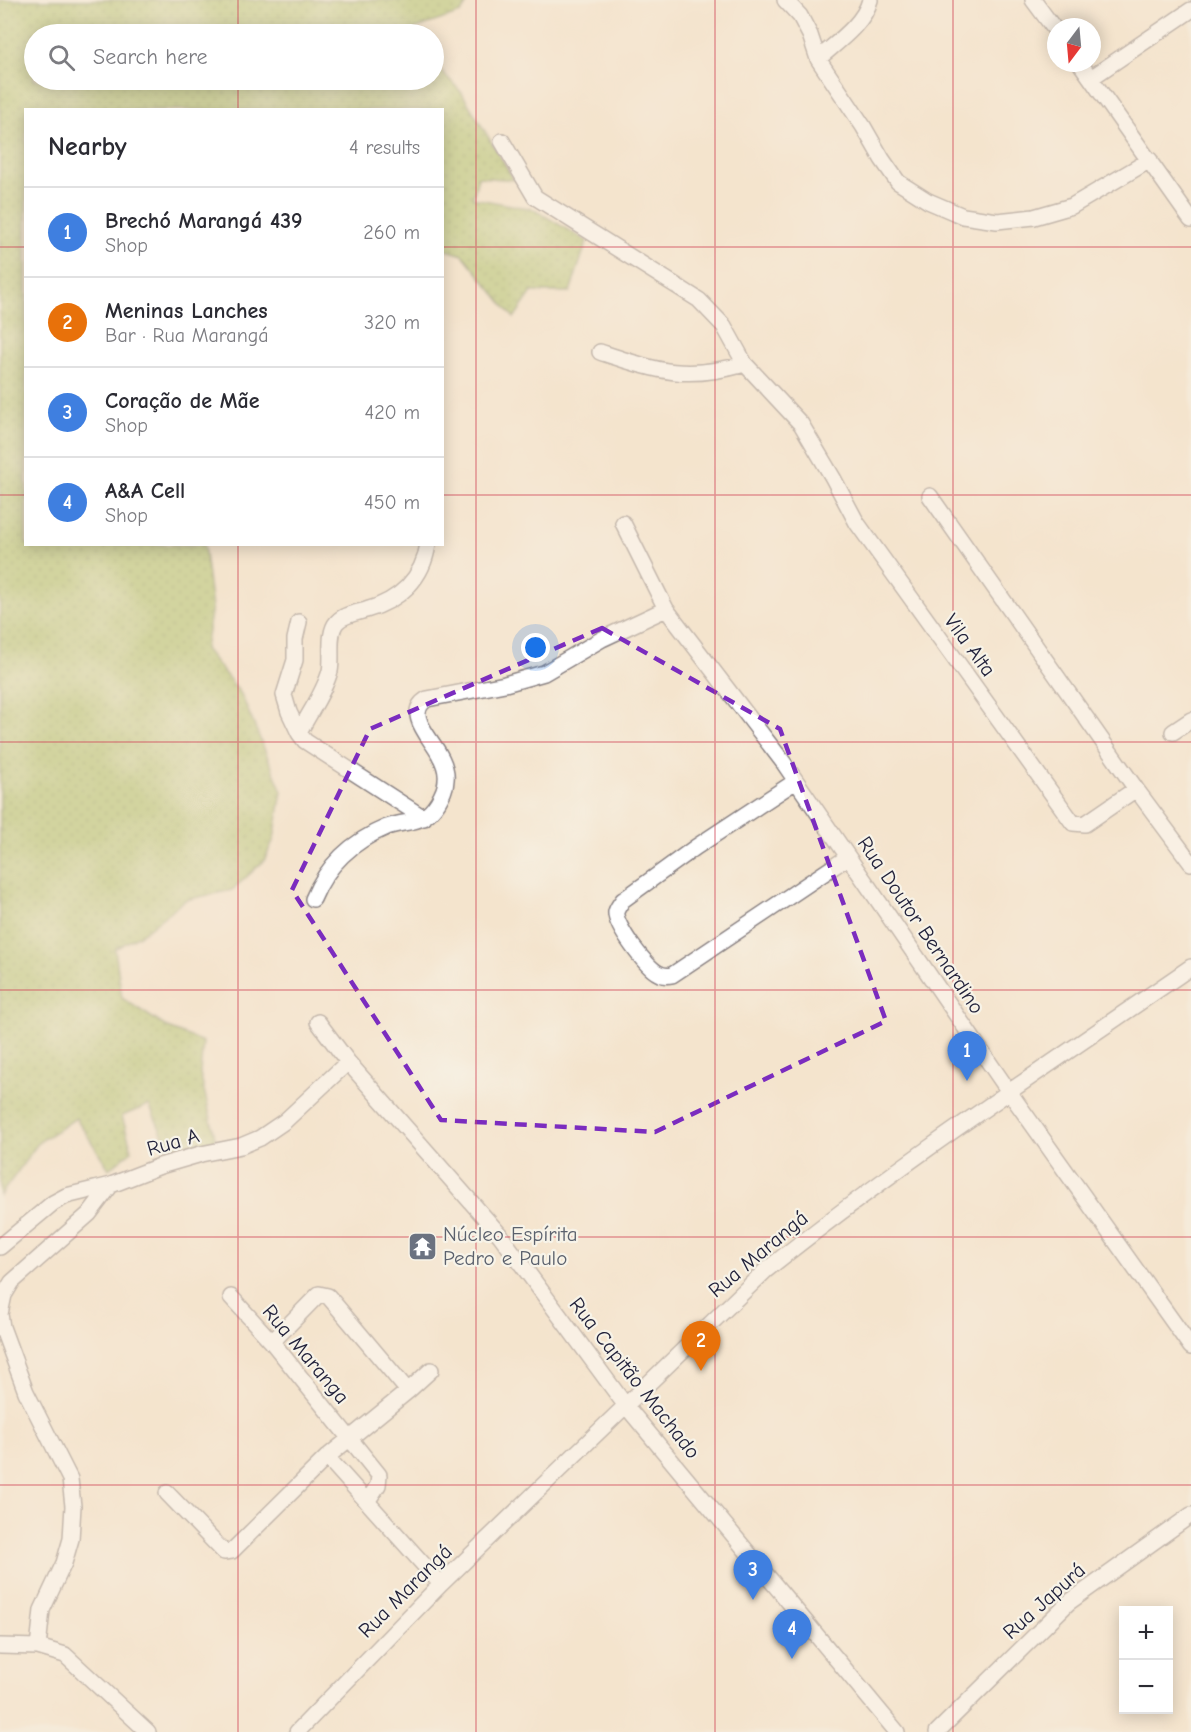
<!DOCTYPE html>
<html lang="en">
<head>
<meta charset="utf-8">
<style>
  :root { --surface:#fff; --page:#f7f7f7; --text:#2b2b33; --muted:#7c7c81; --line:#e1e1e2; --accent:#db2777 }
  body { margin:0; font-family:"Comic Neue",sans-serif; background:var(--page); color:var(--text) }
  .controls { position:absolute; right:18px; bottom:18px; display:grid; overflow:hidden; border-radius:0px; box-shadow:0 3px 15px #0003 }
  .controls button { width:54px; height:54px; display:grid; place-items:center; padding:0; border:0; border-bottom:2px solid var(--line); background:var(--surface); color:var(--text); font:30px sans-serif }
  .compass { position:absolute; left:1047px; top:18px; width:54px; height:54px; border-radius:50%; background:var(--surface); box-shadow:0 3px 15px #0003; rotate:196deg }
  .you { position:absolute; left:536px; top:648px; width:21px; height:21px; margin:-15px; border:4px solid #fff; border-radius:50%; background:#1a73e8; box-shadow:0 0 0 9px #1a73e833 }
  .badge { display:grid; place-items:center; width:39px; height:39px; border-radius:50%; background:var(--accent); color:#fff; font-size:20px; font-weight:700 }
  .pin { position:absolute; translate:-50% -50px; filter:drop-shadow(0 2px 3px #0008) }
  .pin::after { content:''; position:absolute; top:32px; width:21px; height:18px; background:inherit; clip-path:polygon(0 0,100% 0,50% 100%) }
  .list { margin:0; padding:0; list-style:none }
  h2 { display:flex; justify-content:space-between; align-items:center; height:78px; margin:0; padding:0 24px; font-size:26px }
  h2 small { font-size:20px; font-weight:400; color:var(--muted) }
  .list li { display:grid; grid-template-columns:39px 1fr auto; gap:18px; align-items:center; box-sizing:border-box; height:90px; padding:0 24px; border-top:2px solid var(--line) }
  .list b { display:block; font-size:22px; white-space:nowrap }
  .list p { margin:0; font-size:20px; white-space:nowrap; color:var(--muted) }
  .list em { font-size:20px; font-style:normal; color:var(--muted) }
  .icon { flex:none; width:33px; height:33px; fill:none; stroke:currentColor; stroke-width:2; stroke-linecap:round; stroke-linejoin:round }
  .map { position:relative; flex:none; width:1191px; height:1732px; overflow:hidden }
  .search { position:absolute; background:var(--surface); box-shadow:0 3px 15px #0003; left:24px; top:24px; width:420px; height:66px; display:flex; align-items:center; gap:15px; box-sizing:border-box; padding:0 21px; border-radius:33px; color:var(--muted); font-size:22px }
  .panel { position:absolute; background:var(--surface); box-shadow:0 3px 15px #0003; left:24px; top:108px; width:420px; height:438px; border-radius:0px }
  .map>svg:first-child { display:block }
  .grass { fill:url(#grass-dots); stroke:#667150; stroke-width:1.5 }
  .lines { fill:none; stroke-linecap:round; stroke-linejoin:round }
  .minor-casing { stroke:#8b8384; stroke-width:18 }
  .minor { stroke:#fff; stroke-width:15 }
  .marked { fill:none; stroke:#7b2cbf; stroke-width:4.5; stroke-dasharray:12 8; stroke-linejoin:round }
  .grid { fill:none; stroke:#d1495b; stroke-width:1.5; stroke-opacity:0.55 }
  .labels { text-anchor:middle; stroke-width:4.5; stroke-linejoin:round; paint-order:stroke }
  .street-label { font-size:21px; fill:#22223b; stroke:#f7f3e8 }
  .worship-label { font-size:21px; fill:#5b616d; stroke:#f7f3e8; text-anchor:start }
</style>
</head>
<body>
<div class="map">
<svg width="1191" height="1732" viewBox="0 0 1191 1732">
  <defs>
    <pattern id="grass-dots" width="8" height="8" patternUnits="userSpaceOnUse" patternTransform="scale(1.5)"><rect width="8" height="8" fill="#a9c066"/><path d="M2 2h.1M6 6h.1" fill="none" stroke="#899c55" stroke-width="1.8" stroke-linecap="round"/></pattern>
  </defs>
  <rect width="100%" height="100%" fill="#f7f3e8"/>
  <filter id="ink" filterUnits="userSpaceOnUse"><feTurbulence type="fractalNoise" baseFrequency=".0167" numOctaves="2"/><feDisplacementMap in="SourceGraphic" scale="12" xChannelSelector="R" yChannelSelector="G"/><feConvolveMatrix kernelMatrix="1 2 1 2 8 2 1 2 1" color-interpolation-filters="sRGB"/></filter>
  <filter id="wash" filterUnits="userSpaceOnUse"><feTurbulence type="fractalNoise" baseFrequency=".008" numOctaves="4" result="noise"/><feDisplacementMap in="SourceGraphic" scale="24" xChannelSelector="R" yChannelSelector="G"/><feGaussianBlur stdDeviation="1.35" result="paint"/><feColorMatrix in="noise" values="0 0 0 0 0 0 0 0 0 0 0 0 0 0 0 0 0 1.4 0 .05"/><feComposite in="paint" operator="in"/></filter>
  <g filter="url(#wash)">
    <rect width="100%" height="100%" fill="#f4e4cd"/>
    <!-- grass -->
    <path class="grass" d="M0,0h469l-8,13 -47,16 2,5h-382v46h400v-17l28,30 52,87 -36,-3 -5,21 60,11 54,32 -17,51h-38l-18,26 -51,-63 -20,-6 -1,-139h-416v434l178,1 8,62 -7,42 36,45 41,97 -8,48 -10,22 -32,29 -47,10 -42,33 -28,16 7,49 46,30 35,14 -3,31 17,72 -29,10 -22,-13 -17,-37 -27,11 10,35 -23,18 -33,-51 -37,24 -39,54z"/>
  </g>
  <g filter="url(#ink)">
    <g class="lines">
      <defs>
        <path id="minor" d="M785,0l15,16 10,19 8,24 45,67 19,33 16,23 30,19 35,15 34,5 37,-4 38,-11 78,-46
          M1033,0l23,31
          M818,59c18,-16 46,-35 52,-59
          M1080,63l111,157
          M1091,78l100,-68
          M502,141l33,56 164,103 25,26 21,38 56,60 32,54 24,45 216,300 12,1 51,-35
          M600,352c58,19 84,29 145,12
          M930,496l206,293 55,74
          M623,523l43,86 117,153 227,331 181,254
          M1173,732l18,-12
          M299,733l-10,-21 -5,-17 11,-35v-21l4,-17
          M796,781l-100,66 -73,53c-3,4 -6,8 -7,12 -2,13 31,56 42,61 5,3 9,3 14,2l176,-118
          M424,818l-119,-77 -6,-8c10,-20 25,-40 31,-62 3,-14 -3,-38 7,-49 7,-8 20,-9 29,-12 33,-9 57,-31 62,-66
          M313,899c14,-34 40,-58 74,-72 23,-8 36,-1 51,-25 4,-7 8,-14 8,-22 1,-8 -3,-19 -7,-26 -8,-16 -35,-41 -12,-55l78,-15 39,-11 58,-34 64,-30
          M318,1022l30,40 152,173 126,171 271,326
          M0,1247l53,-44 13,-7 45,-11 49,-19 41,-12 40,-8 19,-8 25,-17 63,-59
          M231,1297l41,45 107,133 -1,10 -11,17
          M272,1342l47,-48 9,2 80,95
          M327,1457l114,127
          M167,1493l57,59 8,-1 95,-94 81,-66 23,-21
          M0,1646l38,1 27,8 83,77
          M38,1647l4,-37 22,-47 7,-24 2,-33 -3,-27 -44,-87 -24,-65 -2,-13 4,-19 8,-13 77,-68 22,-29
          M297,1732l144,-148 324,-313c136,-109 283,-205 426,-304
          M937,1732l131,-129 123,-88"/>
      </defs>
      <!-- minor casing -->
      <use href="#minor" class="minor-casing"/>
      <!-- minor -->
      <use href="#minor" class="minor"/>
    </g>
  </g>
  <!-- marked area -->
  <path d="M0 0H1191V1732H0ZM602,628l178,101 106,292 -231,111 -214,-12 -149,-230 78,-161z" fill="#f4e4cd" fill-opacity=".55" fill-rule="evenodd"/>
  <path class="marked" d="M602,628l178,101 106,292 -231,111 -214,-12 -149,-230 78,-161z"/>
  <!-- grid -->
  <path class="grid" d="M238,0v34M476,0v1732M715,0v1732M953,0v1732M238,80v30M0,247h26M442,247h749M0,495h26M442,495h749M238,544v1188M0,742h1191M0,990h1191M0,1237h1191M0,1485h1191"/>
  <!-- icons -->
  <defs>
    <symbol id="temple-square" viewBox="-11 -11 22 22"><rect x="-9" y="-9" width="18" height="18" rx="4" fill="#6b7280" stroke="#f7f3e8"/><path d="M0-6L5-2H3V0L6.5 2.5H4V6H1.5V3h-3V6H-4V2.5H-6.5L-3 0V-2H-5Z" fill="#fff"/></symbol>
  </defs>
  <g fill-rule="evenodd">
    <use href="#temple-square" x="406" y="1230" width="33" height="33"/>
  </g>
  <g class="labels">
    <!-- street labels -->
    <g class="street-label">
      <text transform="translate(970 645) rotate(54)" y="7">Vila Alta</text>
      <text transform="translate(921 925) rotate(56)" y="7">Rua Doutor Bernardino</text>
      <text transform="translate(173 1142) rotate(-16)" y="7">Rua A</text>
      <text transform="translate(758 1254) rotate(-40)" y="7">Rua Marangá</text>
      <text transform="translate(306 1354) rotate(50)" y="7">Rua Maranga</text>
      <text transform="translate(635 1378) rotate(52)" y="7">Rua Capitão Machado</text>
      <text transform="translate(405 1591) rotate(-45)" y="7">Rua Marangá</text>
      <text transform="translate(1044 1601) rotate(-42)" y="7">Rua Japurá</text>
    </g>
    <!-- worship labels -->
    <g class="worship-label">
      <text x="443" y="1241">Núcleo Espírita<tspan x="443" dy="24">Pedro e Paulo</tspan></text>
    </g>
  </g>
</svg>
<div class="controls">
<button>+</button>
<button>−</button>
</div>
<svg class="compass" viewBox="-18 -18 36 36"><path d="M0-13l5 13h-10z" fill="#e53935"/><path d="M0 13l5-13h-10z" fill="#7c7c81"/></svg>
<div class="you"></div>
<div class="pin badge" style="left:967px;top:1081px;background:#3f7fe0">1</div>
<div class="pin badge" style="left:701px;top:1371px;background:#e8710a">2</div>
<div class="pin badge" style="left:753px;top:1600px;background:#3f7fe0">3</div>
<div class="pin badge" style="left:792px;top:1659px;background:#3f7fe0">4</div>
<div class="search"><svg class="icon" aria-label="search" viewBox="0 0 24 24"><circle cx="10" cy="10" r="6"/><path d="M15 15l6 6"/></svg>Search here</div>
<section class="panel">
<h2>Nearby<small>4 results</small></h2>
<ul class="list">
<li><span class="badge" style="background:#3f7fe0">1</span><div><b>Brechó Marangá 439</b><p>Shop</p></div><em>260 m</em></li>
<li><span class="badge" style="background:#e8710a">2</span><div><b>Meninas Lanches</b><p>Bar · Rua Marangá</p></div><em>320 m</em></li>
<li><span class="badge" style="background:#3f7fe0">3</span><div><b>Coração de Mãe</b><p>Shop</p></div><em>420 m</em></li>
<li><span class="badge" style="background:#3f7fe0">4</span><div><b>A&amp;A Cell</b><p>Shop</p></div><em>450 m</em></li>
</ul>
</section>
</div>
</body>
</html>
